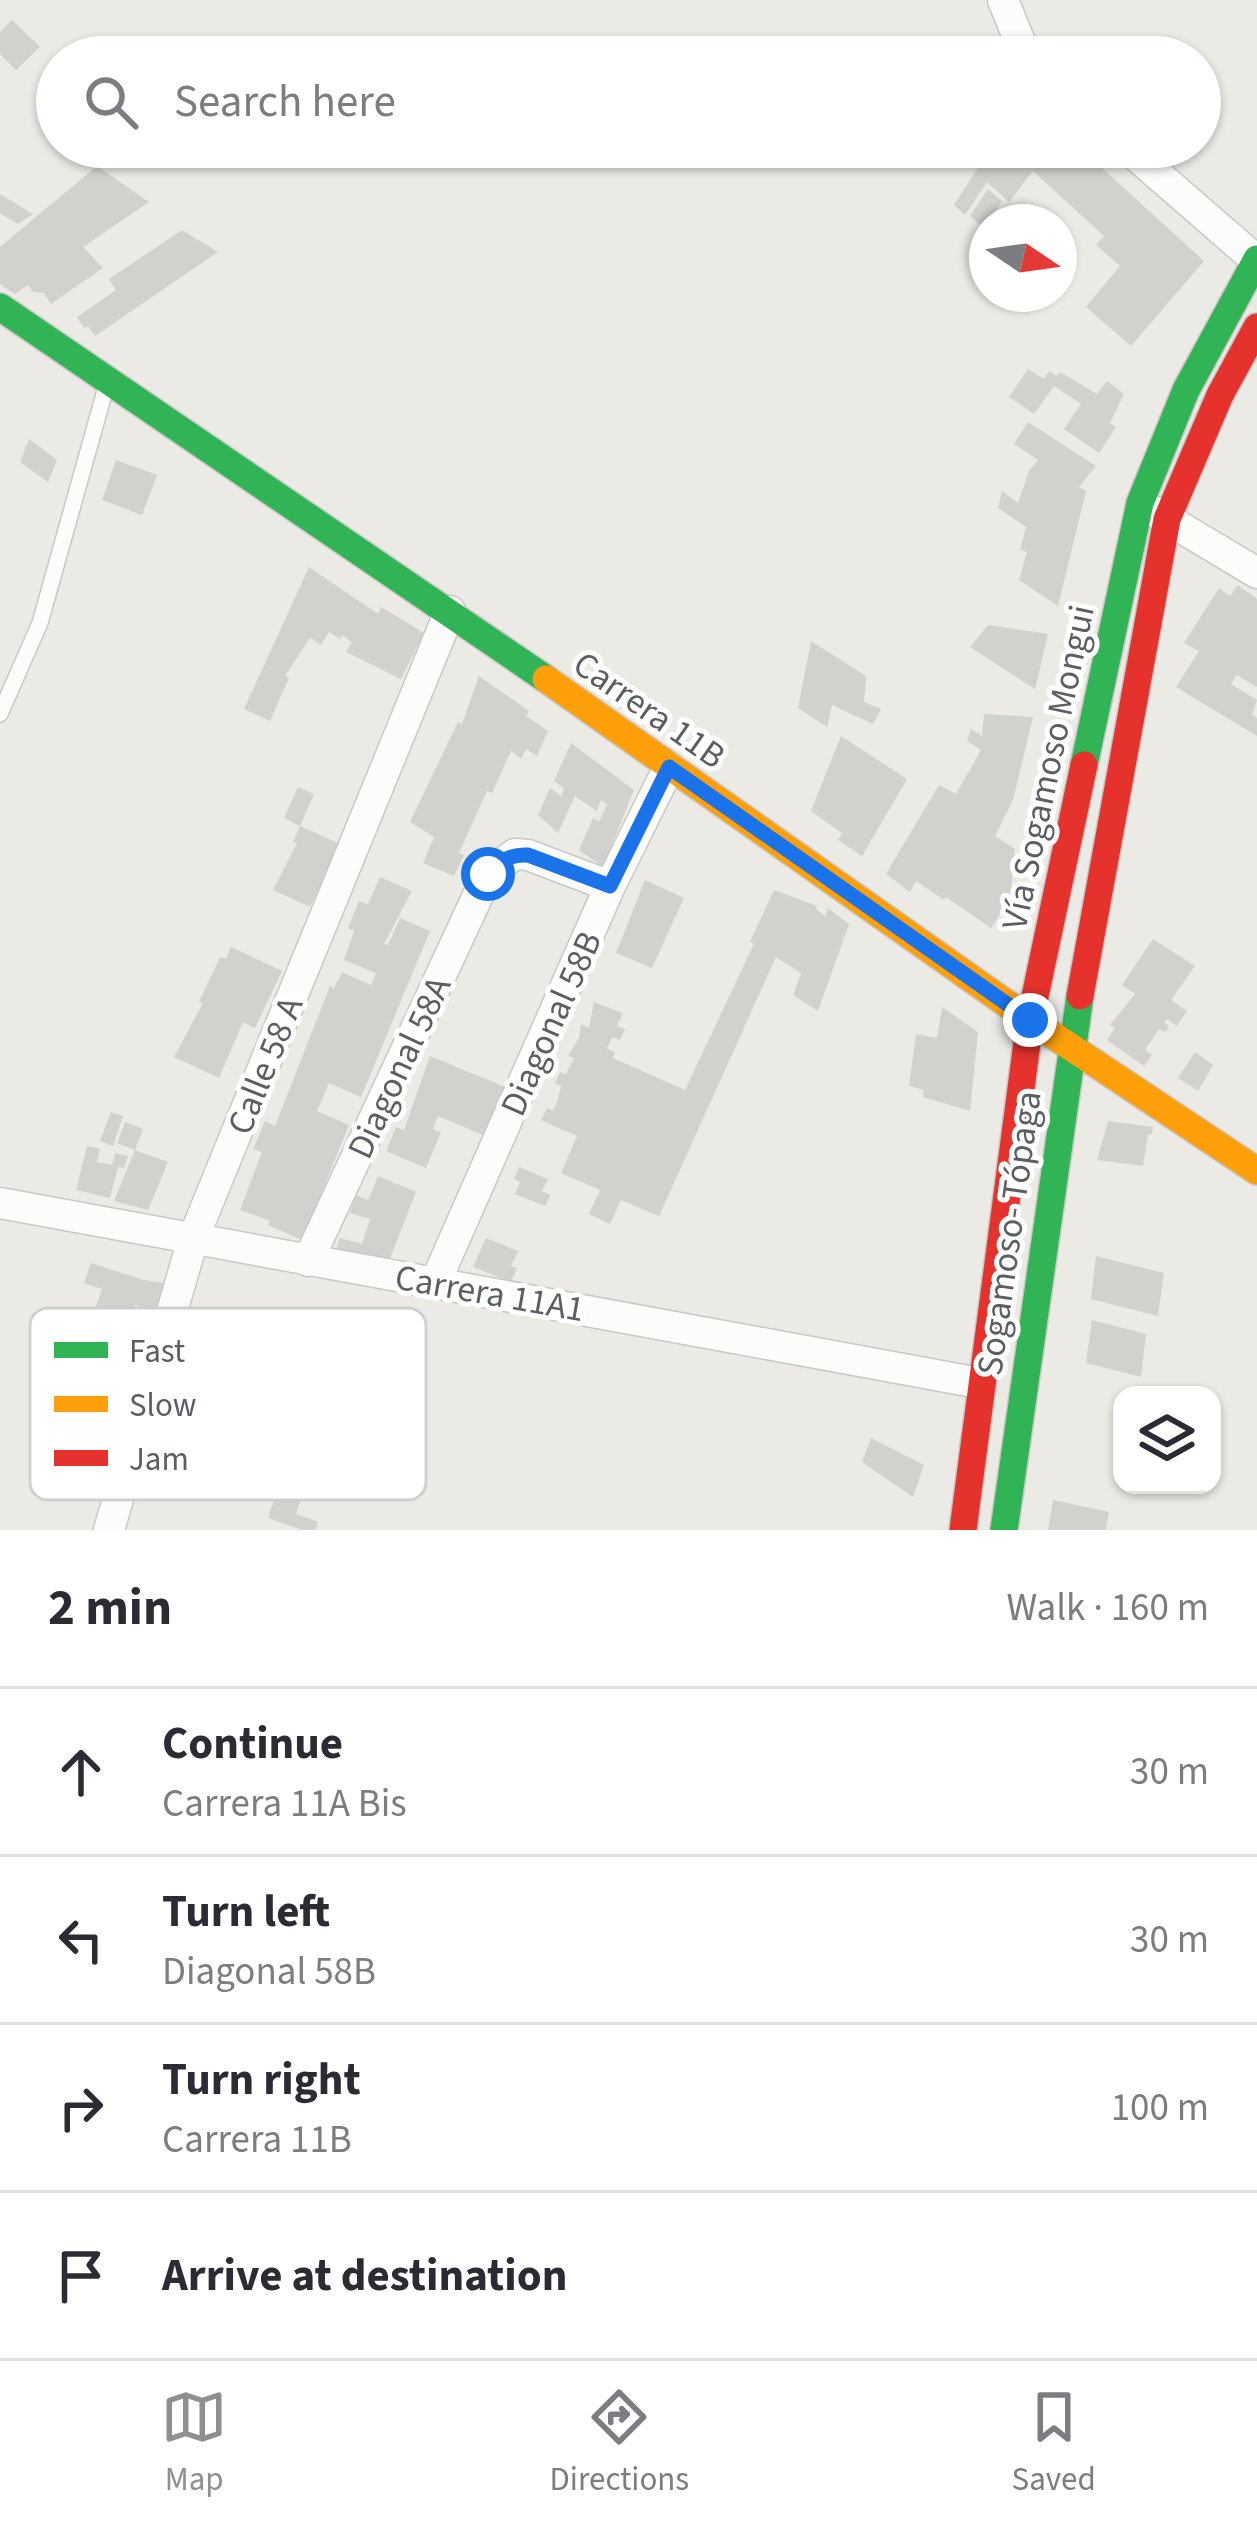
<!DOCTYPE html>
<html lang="en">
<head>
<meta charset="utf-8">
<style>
  :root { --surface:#fff; --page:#f2f2f3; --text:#2b2b33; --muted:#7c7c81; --line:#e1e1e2; --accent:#8d8f90 }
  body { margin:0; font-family:"Source Sans 3",sans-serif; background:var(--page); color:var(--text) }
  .controls { position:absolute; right:36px; bottom:36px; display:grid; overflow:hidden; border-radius:24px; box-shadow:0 3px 9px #0004 }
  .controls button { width:108px; height:108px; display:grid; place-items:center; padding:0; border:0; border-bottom:3px solid var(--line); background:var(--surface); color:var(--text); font:60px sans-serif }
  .compass { position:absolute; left:969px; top:204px; width:108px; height:108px; border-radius:50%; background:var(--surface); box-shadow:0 3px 9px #0004; rotate:103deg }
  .stop { position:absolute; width:36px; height:36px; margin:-27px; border:9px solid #1a73e8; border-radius:50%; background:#fff }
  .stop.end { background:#1a73e8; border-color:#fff; box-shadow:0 3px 12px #0008 }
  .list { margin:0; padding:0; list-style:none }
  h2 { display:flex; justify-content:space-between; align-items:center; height:156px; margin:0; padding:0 48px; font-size:51px }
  h2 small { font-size:39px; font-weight:400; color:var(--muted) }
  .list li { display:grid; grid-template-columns:78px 1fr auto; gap:36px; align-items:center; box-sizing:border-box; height:168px; padding:0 48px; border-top:3px solid var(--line) }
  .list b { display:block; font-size:45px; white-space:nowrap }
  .list p { margin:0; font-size:39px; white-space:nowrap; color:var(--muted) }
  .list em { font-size:39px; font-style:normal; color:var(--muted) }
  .icon { flex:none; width:66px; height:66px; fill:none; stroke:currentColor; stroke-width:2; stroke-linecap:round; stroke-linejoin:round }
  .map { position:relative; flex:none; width:1257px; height:1530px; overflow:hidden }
  .search { position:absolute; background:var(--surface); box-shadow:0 3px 9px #0004; left:36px; right:36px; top:36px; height:132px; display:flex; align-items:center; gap:30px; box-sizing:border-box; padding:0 42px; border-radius:66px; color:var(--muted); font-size:45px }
  .sheet { height:828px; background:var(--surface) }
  nav { display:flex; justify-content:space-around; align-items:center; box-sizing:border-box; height:168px; border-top:3px solid var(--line); background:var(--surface); font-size:33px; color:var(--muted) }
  nav a { display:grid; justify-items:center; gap:6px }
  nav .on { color:var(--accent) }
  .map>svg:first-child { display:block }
  .building { fill:#d1d1ce }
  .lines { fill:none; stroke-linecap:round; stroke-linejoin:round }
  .lane-casing { stroke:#c8c8c7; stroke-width:18 }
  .street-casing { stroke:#c8c8c7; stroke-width:33 }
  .fast-casing { stroke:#c7c7c5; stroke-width:30 }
  .slow-casing { stroke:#c7c7c5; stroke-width:30 }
  .jam-casing { stroke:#c7c7c5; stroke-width:30 }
  .lane { stroke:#fcfcfb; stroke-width:15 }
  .street { stroke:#fcfcfb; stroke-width:30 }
  .fast { stroke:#30b455; stroke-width:27 }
  .slow { stroke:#ff9f0a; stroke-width:27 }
  .jam { stroke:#e5322d; stroke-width:27 }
  .route { stroke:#1a73e8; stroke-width:15 }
  .labels { text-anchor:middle; stroke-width:10; stroke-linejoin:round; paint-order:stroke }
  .street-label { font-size:36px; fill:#5b5e63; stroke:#fff }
  .key { fill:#fff; stroke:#cecfd0; stroke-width:3 }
  .key-label { font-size:33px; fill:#5b5e63 }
</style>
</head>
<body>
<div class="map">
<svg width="1257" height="1530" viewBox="0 0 1257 1530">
  <rect width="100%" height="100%" fill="#ebeae5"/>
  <!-- building -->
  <path class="building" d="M12,20l28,27 -24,23 -16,-16v-22z
    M991,147h88l125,114 -73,85 -45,-39 34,-41 -24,-21 8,-9 -71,-65 -24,31 -22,-20 -22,33 -11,-10z
    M97,166l52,36 -66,45 20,21 -52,36 -7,-11 -11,-1 -5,-7 -13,9 -15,-10v-37z
    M988,189l14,12 -17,28 -15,-13z
    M0,194l33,20 -15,10 -18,-11z
    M182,230l36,22 -123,84 -7,-10 -4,2 -7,-11 39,-27 -7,-11z
    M1028,369l16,10 5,-8 8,5 3,-4 37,22 10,-13 17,13 -14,29 6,4 -17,26 -35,-24 17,-25 -27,-18 -20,28 -25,-17z
    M1028,422l68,44 -17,21 7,4 -28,115 -39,-26 8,-28 -7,-2 6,-23 -28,-19 4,-17 16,12 11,-32 9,-11 -24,-16z
    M29,439l28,21 -9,22 -28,-20z
    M116,460l41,15 -15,40 -40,-15z
    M309,567l69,47 3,-7 43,26 -23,46 -55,-27 6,-10 -10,-7 -2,4 -11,-7 -8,13 -11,-7 -25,38 4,2 -19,43 -26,-12z
    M1238,585l19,14v88l-20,-12 -6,9 26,16 -5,15 5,3v18l-81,-49 23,-36 -15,-8 35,-55 11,8z
    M988,625l60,9 -13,55 -65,-42z
    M811,641l55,35 -2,26 17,7 -8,15 -41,-19 -5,22 -29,-19z
    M479,676l50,35 -3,5 22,15 -11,25 -11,-7 -5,10 -10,-8 -19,42 -5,-2 -28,62 5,2 -10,21 -31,-13 11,-26 -24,-15 48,-100 4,2z
    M984,714l49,3 -20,83 -18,36 20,13 -5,50 -19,29 -45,-31 -2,3 -28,-19 -6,11 -24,-18 53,-89 17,9 25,-44 -14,-9 4,-12 11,7z
    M841,736l66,43 -45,77 -24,-16 4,-7 -31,-22z
    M571,743l63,47 -31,77 -24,-17 14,-32 6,4 8,-18 -6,-4 -4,11 -22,-15 -17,37 -20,-18 12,-27 11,8 3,-8 -10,-7z
    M298,787l16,7 -14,32 -16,-8z
    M300,826l40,18 -30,63 -37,-17 24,-47 -4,-1z
    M380,877l32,14 -28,53 4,1 12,-27 30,13 -69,166 -32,-14 -12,28 32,14 -47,115 -34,-15 2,-4 -30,-11 22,-58 -9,-3 12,-28 10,5 55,-140 4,2 8,-16 29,13 5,-12 -32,-13 10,-29 -6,-3 5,-12 6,-15 9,3z
    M645,880l39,18 -32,70 -36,-15z
    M774,890l43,16 -1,3 9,7 3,-8 21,16 -31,87 -25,-16 8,-22 -25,-16 -117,259 -38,-16 -11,24 -21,-10 11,-24 -39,-17 16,-37 -36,-16 6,-12 6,3 5,-12 3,-13 -6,-2 5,-12 6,2 8,-16 -6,-2 11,-18 2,-14 8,4 5,-26 29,11 -6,13 8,3 -5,11 -8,-3 -5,12 8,3 -2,6 72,32 69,-146 -4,-2z
    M1153,939l42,27 -24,34 16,11 -10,15 -10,-7 -3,3 5,4 -4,6 -6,-3 -14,21 7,5 -8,11 -37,-26 8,-12 -5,-3 25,-31 -13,-9z
    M231,947l51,24 -27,57 -12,-6 -24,56 -45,-21 29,-54 -4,-1 21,-45 6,2z
    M942,1007l36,25 -8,79 -47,-14 1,-7 -15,-4 7,-52 21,4z
    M1195,1052l18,13 -15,26 -20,-13z
    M430,1056l75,31 -20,49 -47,-20 -5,13 8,3 -15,36 -40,-17 10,-24 8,3z
    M111,1112l12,4 -10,30 -13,-5z
    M1108,1121l45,6 -1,7h-4l-5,32 -46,-6z
    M125,1122l18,7 -8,21 33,12 -20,48 -34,-9 21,-51 -18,-7z
    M87,1146l13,3 -3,13 15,3 3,-12 13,3 -4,12 -6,-1 -8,31 -34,-8z
    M519,1167l29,12 -6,12 8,4 -5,11 -30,-12 5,-12 -6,-3z
    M378,1176l38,16 -29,74 -51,-16 4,-12 22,6 8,-25 -20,-6 6,-18 12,5z
    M486,1238l32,13 -7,15 6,2 -6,14 -38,-15z
    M1096,1256l68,17 -6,43 -67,-17z
    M91,1263l53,17 26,4 -9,28 -26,-7 -10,31 -35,-12 12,-35 -18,-6z
    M1092,1320l54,14 -5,43 -55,-14z
    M871,1438l53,27 -11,32 -51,-35z
    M279,1484l24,9 -7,21 22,8 -3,8h-13l-34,-12z
    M1053,1500l56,12 -3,18h-58z"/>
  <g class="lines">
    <defs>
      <path id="lane" d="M0,714l40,-91 66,-236"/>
      <path id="street" d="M1003,0l23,57
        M1126,147l130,113
        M1155,512l102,61
        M0,1203l979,180
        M308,1261l180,-387 27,-20 13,1 82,31
        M436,1281l174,-395 59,-119
        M109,1530l84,-291 257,-628"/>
      <path id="fast" d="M0,307l546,372
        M1084,765l56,-262 46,-113 71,-131
        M1004,1530l76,-534"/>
      <path id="slow" d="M546,679l484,341 227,151"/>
      <path id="jam" d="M1080,996l87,-477 53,-124 37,-68
        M963,1530l67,-510 54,-255"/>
    </defs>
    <!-- lane casing -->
    <use href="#lane" class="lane-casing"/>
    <!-- street casing -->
    <use href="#street" class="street-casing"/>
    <!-- fast casing -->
    <use href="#fast" class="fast-casing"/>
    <!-- slow casing -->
    <use href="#slow" class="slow-casing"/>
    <!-- jam casing -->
    <use href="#jam" class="jam-casing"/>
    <!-- lane -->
    <use href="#lane" class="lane"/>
    <!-- street -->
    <use href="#street" class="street"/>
    <!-- fast -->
    <use href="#fast" class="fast"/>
    <!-- slow -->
    <use href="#slow" class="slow"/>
    <!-- jam -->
    <use href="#jam" class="jam"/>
  </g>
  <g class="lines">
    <!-- route -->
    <path class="route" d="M488,874c12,-13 22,-20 40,-19l82,31 59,-119 361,253"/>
  </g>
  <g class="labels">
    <!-- street labels -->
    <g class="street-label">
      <text transform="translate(650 709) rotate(35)" y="13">Carrera 11B</text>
      <text transform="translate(1047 767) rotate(-78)" y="13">Vía Sogamoso Mongui</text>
      <text transform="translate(550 1023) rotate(-66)" y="13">Diagonal 58B</text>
      <text transform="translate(264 1065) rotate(-68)" y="13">Calle 58 A</text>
      <text transform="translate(398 1067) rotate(-65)" y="13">Diagonal 58A</text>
      <text transform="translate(1008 1233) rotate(-82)" y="13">Sogamoso- Tópaga</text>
      <text transform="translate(490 1292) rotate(10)" y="13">Carrera 11A1</text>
    </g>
  </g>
  <!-- legend -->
  <rect x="30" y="1308" width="396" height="192" rx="18" class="key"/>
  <rect x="54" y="1342" width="54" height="16" fill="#30b455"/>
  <rect x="54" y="1396" width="54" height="16" fill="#ff9f0a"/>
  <rect x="54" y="1450" width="54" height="16" fill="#e5322d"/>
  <g class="key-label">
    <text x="129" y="1362">Fast</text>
    <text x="129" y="1416">Slow</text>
    <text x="129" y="1470">Jam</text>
  </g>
</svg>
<div class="controls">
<button><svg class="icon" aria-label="layers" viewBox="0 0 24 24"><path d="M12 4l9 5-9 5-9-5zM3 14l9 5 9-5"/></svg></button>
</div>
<svg class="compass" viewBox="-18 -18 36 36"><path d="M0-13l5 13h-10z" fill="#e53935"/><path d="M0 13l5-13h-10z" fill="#7c7c81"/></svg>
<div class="stop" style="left:488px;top:874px"></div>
<div class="stop end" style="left:1030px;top:1020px"></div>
<div class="search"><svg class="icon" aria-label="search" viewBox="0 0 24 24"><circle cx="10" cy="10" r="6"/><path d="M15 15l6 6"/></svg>Search here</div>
</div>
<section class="sheet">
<h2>2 min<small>Walk · 160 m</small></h2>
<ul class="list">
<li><svg class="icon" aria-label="ahead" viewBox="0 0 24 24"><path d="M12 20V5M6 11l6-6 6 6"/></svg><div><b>Continue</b><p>Carrera 11A Bis</p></div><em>30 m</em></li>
<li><svg class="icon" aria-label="left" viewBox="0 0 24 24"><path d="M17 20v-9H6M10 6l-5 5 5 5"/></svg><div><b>Turn left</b><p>Diagonal 58B</p></div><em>30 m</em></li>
<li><svg class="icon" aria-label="right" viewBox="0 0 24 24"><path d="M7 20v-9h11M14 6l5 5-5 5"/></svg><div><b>Turn right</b><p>Carrera 11B</p></div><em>100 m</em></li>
<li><svg class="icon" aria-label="arrive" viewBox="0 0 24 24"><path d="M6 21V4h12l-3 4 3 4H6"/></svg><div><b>Arrive at destination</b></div></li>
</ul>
</section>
<nav>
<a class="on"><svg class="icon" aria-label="map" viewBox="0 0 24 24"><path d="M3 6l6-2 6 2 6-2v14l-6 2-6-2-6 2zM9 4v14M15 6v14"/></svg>Map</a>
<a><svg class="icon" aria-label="directions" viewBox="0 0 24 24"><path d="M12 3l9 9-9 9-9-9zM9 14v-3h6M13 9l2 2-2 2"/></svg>Directions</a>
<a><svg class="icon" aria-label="saved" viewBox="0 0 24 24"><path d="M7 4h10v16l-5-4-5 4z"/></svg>Saved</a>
</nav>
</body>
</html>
